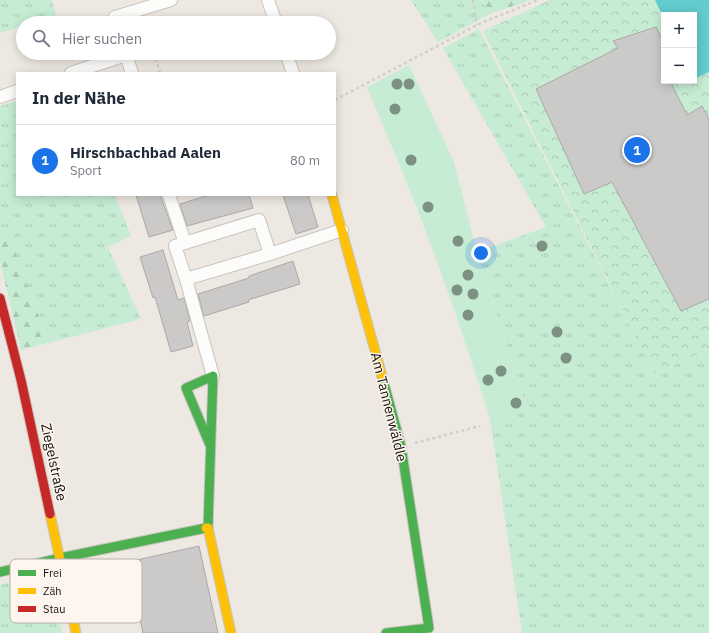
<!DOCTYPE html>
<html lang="de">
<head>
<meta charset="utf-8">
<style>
  :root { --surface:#fff; --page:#f6f6f7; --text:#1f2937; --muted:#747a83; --line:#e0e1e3; --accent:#1a73e8 }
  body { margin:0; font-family:"IBM Plex Sans",sans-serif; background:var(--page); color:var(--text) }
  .controls { position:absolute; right:12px; top:12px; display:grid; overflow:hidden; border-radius:0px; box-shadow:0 2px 10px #0003 }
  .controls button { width:36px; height:36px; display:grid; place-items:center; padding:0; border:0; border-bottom:1px solid var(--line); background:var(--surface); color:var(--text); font:20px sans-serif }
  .you { position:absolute; left:481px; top:253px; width:14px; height:14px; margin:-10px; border:3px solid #fff; border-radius:50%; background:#1a73e8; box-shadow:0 0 0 6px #1a73e833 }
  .badge { display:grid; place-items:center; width:26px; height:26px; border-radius:50%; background:var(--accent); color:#fff; font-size:13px; font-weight:700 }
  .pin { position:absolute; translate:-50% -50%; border:2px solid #fff; box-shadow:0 1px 4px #0006 }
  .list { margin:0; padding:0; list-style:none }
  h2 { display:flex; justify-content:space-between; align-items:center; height:52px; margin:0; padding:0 16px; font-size:17px }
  h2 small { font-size:13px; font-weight:400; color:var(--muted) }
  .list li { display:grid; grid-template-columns:26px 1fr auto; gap:12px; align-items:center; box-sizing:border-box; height:72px; padding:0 16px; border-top:1px solid var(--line) }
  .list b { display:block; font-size:15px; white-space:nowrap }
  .list p { margin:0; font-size:13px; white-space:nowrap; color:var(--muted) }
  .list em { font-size:13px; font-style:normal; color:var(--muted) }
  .icon { flex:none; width:22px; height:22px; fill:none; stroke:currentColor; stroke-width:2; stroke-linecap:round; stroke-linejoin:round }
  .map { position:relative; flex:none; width:709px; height:633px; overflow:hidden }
  .search { position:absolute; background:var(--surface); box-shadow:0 2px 10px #0003; left:16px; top:16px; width:320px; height:44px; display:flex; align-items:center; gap:10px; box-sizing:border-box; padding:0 14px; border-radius:22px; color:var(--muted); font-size:15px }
  .panel { position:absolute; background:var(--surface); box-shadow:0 2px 10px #0003; left:16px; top:72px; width:320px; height:124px; border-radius:0px }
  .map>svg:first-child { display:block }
  .grass { fill:url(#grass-tufts) }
  .forest { fill:url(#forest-firs) }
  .park { fill:url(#park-crowns); fill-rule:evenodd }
  .garden { fill:#c6ecd4 }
  .water { fill:#63ccce }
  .building { fill:#cccac9; stroke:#aaa8a8 }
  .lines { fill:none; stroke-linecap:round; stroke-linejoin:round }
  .street-casing { stroke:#c8c4bf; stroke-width:14 }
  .fast-casing { stroke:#c8c4bf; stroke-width:11 }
  .slow-casing { stroke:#c8c4bf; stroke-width:11 }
  .jam-casing { stroke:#c8c4bf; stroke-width:11 }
  .path { stroke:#cfcecd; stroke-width:2.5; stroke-dasharray:3 3; stroke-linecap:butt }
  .street { stroke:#fcfcfb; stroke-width:12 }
  .fast { stroke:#4caf50; stroke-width:9 }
  .slow { stroke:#ffc107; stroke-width:9 }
  .jam { stroke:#c62828; stroke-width:9 }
  .tree { fill:#7d9183 }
  .labels { text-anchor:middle; stroke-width:3; stroke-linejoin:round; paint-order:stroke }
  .street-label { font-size:14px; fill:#13100c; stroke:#fef6ee }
  .key { fill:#fef6ee; stroke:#b8b1aa; stroke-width:1 }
  .key-label { font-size:11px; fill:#13100c }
</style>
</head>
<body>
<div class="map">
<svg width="709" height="633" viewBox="0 0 709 633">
  <defs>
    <pattern id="grass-tufts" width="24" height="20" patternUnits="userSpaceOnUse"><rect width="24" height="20" fill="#c6ecd4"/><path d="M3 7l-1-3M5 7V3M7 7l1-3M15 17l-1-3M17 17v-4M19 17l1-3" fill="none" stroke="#a9c9b5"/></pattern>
    <pattern id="forest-firs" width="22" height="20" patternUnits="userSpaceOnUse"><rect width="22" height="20" fill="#c6ecd4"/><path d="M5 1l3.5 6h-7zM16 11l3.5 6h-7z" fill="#a9c9b5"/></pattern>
    <pattern id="park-crowns" width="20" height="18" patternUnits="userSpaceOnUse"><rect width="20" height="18" fill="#c6ecd4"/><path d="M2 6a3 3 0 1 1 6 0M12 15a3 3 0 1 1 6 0" fill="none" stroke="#a9c9b5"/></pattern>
  </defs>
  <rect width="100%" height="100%" fill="#eee8e2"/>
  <!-- grass -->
  <path class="grass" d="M0,0h52l4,16 -22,7h-11v3l-23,7z
    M411,0h70l11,13 -54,29z
    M479,29l175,344 55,-23v283h-187l-32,-214 37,-9 -50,-158 69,-25 -103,-179z
    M17,101v94h98l16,41 -23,11 33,72 -93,24 -37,-104 -11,3v-136z
    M48,572l14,61h-62v-48z"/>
  <!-- forest -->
  <path class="forest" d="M481,0h50l-39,13z
    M11,239l37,104 -27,7 -21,-89v-19z"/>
  <!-- park -->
  <path class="park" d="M550,0h159v350l-55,23 -171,-342zM664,15h30v66h-30z"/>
  <!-- garden -->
  <path class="garden" d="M409,65l45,97 23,90 50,158 -37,9c-16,-50 -32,-100 -50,-149 -22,-62 -48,-123 -73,-183z"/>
  <!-- water -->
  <path class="water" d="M655,0h54v72l-15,7v-64h-30v4z"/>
  <!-- building -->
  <path class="building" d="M656,27l8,16v38h6l17,34 15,-9 7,13v180l-28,12 -69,-129 -28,12 -48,-105 82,-41 -5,-7z
    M136,195h24l13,35 -24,7z
    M209,195h40l4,13 -66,18 -7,-22z
    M283,195h25l10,32 -22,7z
    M163,250l15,50 6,-2 6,23 -3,1 6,24 -22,6 -16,-55 -2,1 -13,-41z
    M293,261l7,23 -52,16 1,2 -45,14 -6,-22 51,-16v-2z
    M199,546l19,87h-75l-15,-71z"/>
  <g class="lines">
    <defs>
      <path id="street" d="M268,0l8,23
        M116,23l-1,-6 56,-17
        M286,53l7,20
        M126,55l6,18
        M71,73l55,-18 -1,-2
        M0,97l17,-6
        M169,195l16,48
        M270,254l-11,-34 -84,26 11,33 84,-25 72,-24
        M186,279l27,97"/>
      <path id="fast" d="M382,376l19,70 28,182 -43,5
        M208,528l5,-152 -27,12 24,57
        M0,572l60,-14 146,-30"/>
      <path id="slow" d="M332,195l50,181
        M50,514l26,119
        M206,528h2l23,105"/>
      <path id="jam" d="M0,298l21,82 29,134"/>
    </defs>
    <!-- street casing -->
    <use href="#street" class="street-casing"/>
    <!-- fast casing -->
    <use href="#fast" class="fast-casing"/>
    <!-- slow casing -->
    <use href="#slow" class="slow-casing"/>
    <!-- jam casing -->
    <use href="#jam" class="jam-casing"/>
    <!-- path -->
    <path class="path" d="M473,0l4,25
      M154,53l6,20
      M335,100l146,-77 57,-23
      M415,443l65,-17
      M36,581l13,-2"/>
    <!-- street -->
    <use href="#street" class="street"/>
    <!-- fast -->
    <use href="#fast" class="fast"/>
    <!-- slow -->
    <use href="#slow" class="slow"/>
    <!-- jam -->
    <use href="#jam" class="jam"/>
  </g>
  <!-- trees -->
  <g class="tree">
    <circle cx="397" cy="84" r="5.5"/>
    <circle cx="409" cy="84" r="5.5"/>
    <circle cx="395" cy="109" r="5.5"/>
    <circle cx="411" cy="160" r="5.5"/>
    <circle cx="428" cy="207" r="5.5"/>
    <circle cx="458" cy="241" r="5.5"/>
    <circle cx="542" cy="246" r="5.5"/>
    <circle cx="468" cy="275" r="5.5"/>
    <circle cx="457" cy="290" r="5.5"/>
    <circle cx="473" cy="294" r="5.5"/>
    <circle cx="468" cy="315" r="5.5"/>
    <circle cx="557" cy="332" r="5.5"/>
    <circle cx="566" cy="358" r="5.5"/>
    <circle cx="501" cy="371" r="5.5"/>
    <circle cx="488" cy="380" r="5.5"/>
    <circle cx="516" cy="403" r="5.5"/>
  </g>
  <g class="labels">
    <!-- street labels -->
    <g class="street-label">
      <text transform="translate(389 407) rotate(76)" y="5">Am Tannenwäldle</text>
      <text transform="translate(54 462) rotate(78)" y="5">Ziegelstraße</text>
    </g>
  </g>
  <!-- legend -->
  <rect x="10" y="559" width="132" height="64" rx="6" class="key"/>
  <rect x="18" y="570" width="18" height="6" fill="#4caf50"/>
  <rect x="18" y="588" width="18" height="6" fill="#ffc107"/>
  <rect x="18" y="606" width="18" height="6" fill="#c62828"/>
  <g class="key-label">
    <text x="43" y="577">Frei</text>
    <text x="43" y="595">Zäh</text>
    <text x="43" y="613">Stau</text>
  </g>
</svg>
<div class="controls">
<button>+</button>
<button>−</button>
</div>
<div class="you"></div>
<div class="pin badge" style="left:637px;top:150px">1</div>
<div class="search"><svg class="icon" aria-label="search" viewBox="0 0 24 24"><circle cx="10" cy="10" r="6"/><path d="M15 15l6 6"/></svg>Hier suchen</div>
<section class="panel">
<h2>In der Nähe<small></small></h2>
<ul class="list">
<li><span class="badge">1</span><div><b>Hirschbachbad Aalen</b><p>Sport</p></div><em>80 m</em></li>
</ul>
</section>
</div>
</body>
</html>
